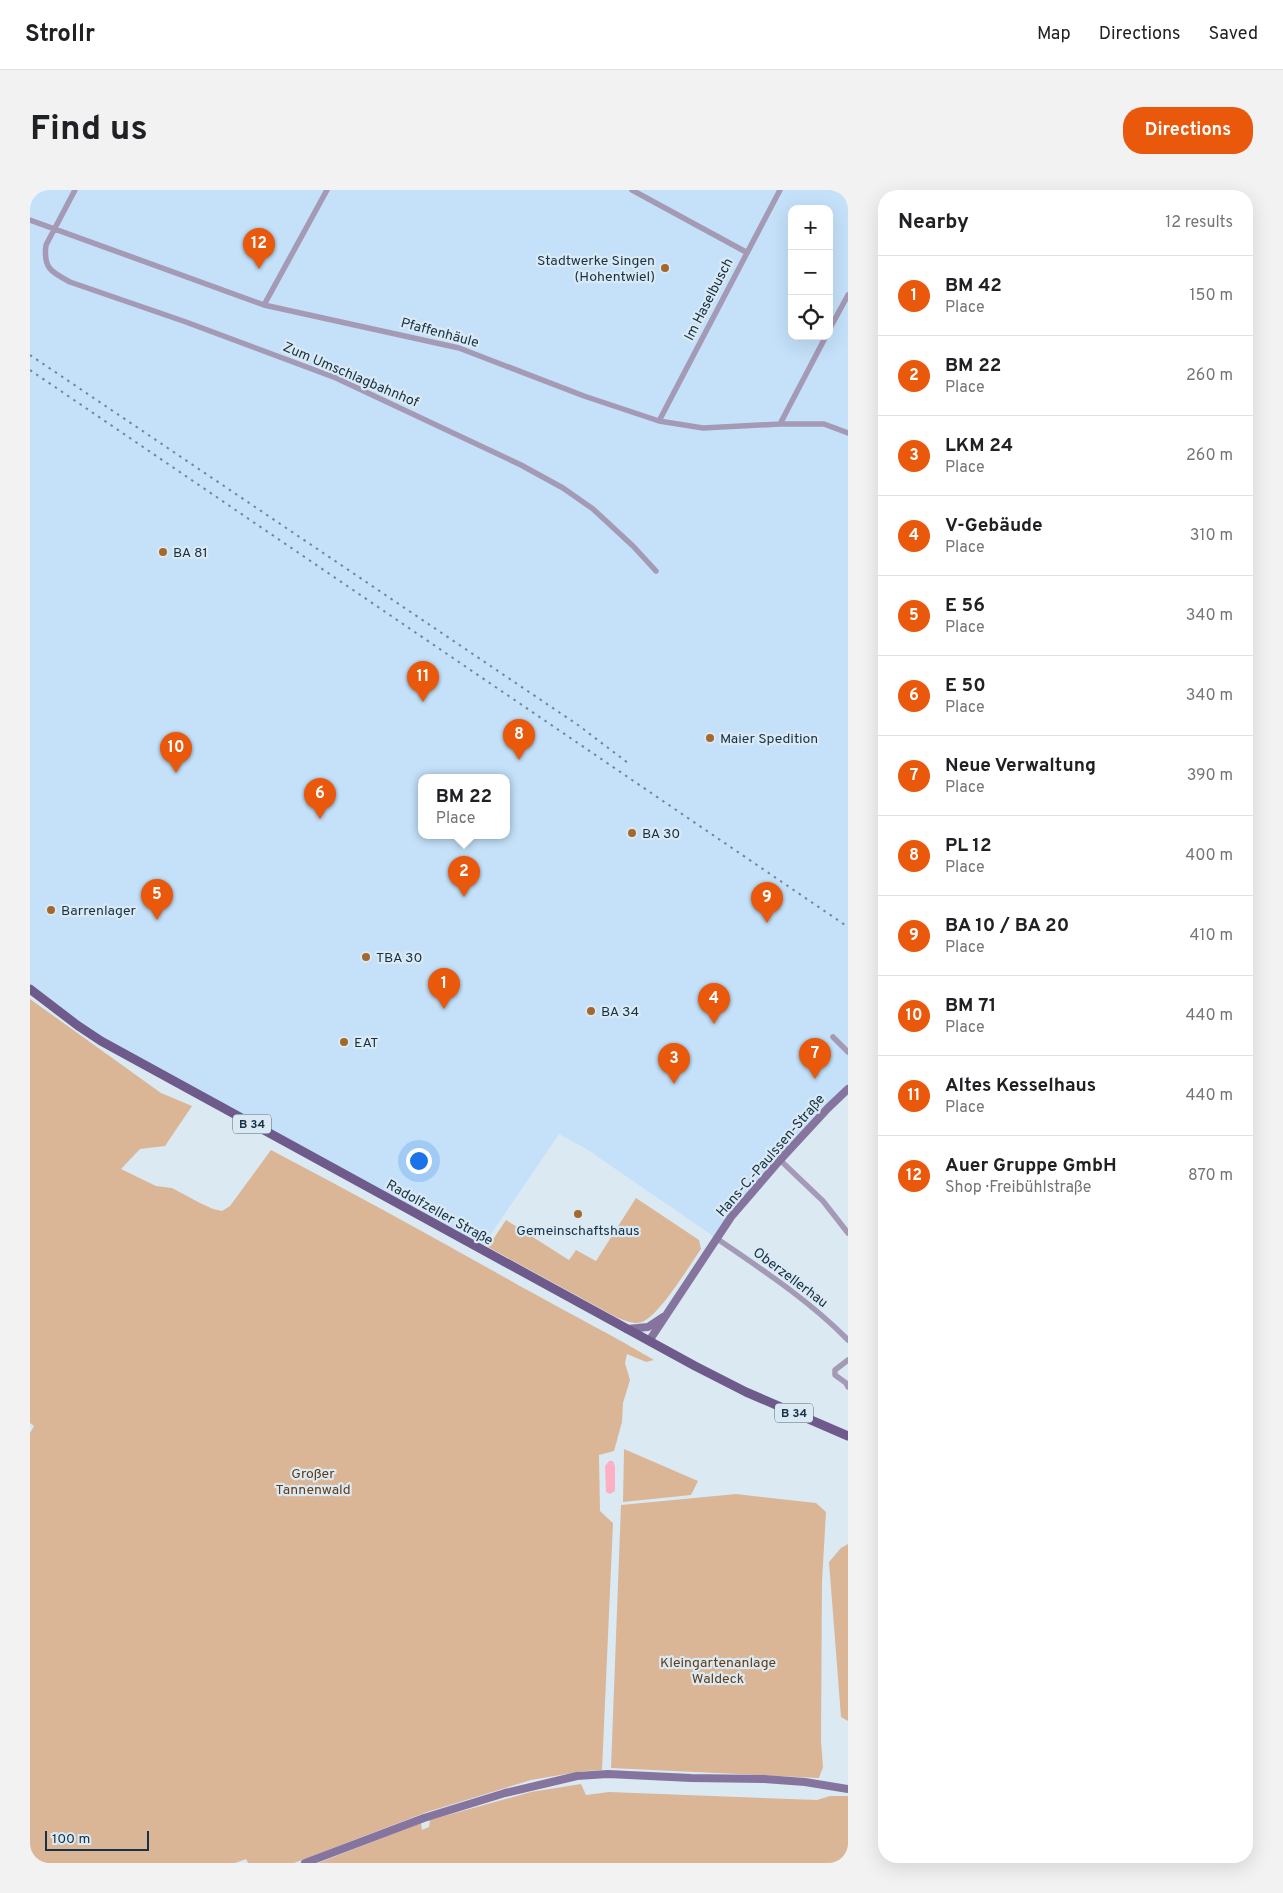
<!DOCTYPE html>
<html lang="en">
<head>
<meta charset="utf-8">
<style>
  :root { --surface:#fff; --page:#f2f2f2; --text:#202124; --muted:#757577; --line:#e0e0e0; --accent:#ea580c }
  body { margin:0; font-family:Overpass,sans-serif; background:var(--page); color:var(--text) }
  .controls { position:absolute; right:15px; top:15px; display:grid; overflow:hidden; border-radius:10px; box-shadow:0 5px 20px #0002 }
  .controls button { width:45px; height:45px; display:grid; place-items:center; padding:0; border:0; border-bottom:1px solid var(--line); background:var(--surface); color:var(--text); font:25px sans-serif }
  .scale { position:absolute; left:15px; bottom:12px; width:104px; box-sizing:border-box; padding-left:5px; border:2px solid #153247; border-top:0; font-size:14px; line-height:18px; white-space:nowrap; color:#153247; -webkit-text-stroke:4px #dbe9f3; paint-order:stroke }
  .you { position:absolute; left:388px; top:970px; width:18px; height:18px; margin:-12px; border:4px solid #fff; border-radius:50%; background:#1a73e8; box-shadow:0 0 0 8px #1a73e833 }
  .badge { display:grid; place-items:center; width:32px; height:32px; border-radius:50%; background:var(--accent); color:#fff; font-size:16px; font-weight:700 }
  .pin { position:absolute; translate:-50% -41px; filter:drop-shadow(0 1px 2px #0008) }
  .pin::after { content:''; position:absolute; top:26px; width:18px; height:15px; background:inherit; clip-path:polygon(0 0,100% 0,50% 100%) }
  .popup { position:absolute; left:388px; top:584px; width:92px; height:65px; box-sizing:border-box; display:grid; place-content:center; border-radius:10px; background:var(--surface); filter:drop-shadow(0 1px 4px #0005); font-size:16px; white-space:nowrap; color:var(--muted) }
  .popup b { font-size:19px; color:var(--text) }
  .popup::after { content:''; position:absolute; left:50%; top:100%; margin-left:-10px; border:10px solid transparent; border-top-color:var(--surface) }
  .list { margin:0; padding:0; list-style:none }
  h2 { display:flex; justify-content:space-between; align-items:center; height:65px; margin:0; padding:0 20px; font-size:21px }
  h2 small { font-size:16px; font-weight:400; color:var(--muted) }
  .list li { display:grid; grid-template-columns:32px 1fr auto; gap:15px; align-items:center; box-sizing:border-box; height:80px; padding:0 20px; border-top:1px solid var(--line) }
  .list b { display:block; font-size:19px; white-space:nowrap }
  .list p { margin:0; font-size:16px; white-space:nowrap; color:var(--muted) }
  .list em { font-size:16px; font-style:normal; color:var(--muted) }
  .icon { flex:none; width:28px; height:28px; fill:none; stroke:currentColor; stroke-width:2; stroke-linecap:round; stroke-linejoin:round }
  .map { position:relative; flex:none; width:818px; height:1673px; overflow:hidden; border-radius:20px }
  header { display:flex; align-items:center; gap:30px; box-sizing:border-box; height:70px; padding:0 25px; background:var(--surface); border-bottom:1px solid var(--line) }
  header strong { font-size:24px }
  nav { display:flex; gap:28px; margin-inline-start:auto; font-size:18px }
  .intro { display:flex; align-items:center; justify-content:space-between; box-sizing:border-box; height:120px; padding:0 30px }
  h1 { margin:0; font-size:35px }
  .button { padding:12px 22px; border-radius:20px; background:var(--accent); color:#fff; font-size:18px; font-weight:700 }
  main { display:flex; gap:30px; padding:0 30px }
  aside { flex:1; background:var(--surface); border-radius:20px; box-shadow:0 5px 20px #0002 }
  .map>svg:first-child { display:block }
  .built { fill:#c4e1f9; fill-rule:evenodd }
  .green { fill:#dab697 }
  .water { fill:#fdb0c4 }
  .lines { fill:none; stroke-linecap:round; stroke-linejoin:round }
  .street { stroke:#a59ab6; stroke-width:5.5 }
  .secondary { stroke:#85759e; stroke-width:8 }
  .primary { stroke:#6e5b8b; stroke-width:9 }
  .rail { stroke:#718797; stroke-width:2; stroke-dasharray:2.5 5; stroke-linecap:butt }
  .poi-dot { fill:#a5682c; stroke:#dbe9f3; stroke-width:2 }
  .labels { text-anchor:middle; stroke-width:4.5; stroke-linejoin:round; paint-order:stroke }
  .shield { fill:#dbe9f3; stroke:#50697b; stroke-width:1 }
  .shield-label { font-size:12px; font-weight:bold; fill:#153247 }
  .poi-label { font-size:14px; fill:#153247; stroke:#dbe9f3; text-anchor:start }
  .street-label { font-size:14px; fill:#153247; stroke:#dbe9f3 }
  .park-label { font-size:14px; fill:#623c16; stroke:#dbe9f3 }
</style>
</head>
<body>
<header>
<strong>Strollr</strong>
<nav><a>Map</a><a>Directions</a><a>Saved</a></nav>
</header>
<div class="intro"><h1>Find us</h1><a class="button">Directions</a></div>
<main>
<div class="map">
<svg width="818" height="1673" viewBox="0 0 818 1673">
  <rect width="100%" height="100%" fill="#dbe9f3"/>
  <!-- built -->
  <path class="built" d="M0,0h818v899l-132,149 -128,-88 -29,-16 -79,116 -379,-209 -71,-52zM762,19h37v127h-37zM392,588h84v58h-84z"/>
  <!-- green -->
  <path class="green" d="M0,809l131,94 31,13 -27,40 -25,3 -19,20 35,17 16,2 28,15 13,6 9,2 8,-5 41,-56c88,46 174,94 260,142 41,23 83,44 123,68l-8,2 -19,-8 -2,9 5,17 -7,23 -1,19 -8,29 -15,4 1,56 13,12 -11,247 -18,1 -53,9 -104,32 -133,51h-46l-2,-4 -11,4h-205v-430l4,-7 -4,-3z
    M606,1008l63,42 2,9c-12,17 -41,66 -59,73 -9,3 -18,-2 -26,-5l-128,-70 18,-27 63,40 7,-10 20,11z
    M594,1259l74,32 -7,14 -68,7z
    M706,1304l80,9 10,9 -4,70 -1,159 2,26 -4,11 -208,-10 10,-263z
    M818,1354v177l-7,-4 -12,-155 12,-14z
    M551,1594l5,11 23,-3 208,8 13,-4h18v67h-530l103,-40 1,7 7,-3 1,-7 101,-28z"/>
  <!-- water -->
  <path class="water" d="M579,1271h4l2,5v25l-5,3 -4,-2 -1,-26z"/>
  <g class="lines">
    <!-- street -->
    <path class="street" d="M45,0l-29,55c-3,23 5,27 24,37l116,40 150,56 185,87 42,23 30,21 40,37 23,25
      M602,0l114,62
      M0,30l234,85 195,43 125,48 75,25 44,7 77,-4h44l24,9
      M234,115l63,-115
      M799,140l19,-35
      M629,231l121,-231
      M750,234l46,-88
      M803,847l15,15
      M750,970l43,41 25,32
      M686,1048c45,31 93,62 132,102
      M818,1170l-13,10v5l11,8 2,4"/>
    <!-- secondary -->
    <path class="secondary" d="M597,1139l21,-2 15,-10
      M619,1151l82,-124 49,-57 48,-52 20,-19
      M275,1673l119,-45 81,-25 72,-17 31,-2 83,4 73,1 41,3 43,7"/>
    <!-- primary -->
    <path class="primary" d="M0,799l47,36 24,16 594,325 51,26 102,44"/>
    <!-- rail -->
    <path class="rail" d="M0,165l548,370 50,38
      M0,180l818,557"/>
  </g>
  <!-- markers -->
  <g class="poi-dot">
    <circle cx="635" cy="78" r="5"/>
    <circle cx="133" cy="362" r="5"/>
    <circle cx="680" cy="548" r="5"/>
    <circle cx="602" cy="643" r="5"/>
    <circle cx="21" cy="720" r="5"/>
    <circle cx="336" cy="767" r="5"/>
    <circle cx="561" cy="821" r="5"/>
    <circle cx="314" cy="852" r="5"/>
    <circle cx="548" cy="1024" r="5"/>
  </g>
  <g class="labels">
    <!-- shield labels -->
    <g class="shield">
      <rect x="203" y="924.5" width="38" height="19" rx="4"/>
      <rect x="745" y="1213.5" width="38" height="19" rx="4"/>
    </g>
    <g class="shield-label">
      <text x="222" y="938">B 34</text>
      <text x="764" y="1227">B 34</text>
    </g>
    <!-- poi labels -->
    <g class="poi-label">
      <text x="625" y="75" text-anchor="end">Stadtwerke Singen<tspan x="625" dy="16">(Hohentwiel)</tspan></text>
      <text x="143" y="367">BA 81</text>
      <text x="690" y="553">Maier Spedition</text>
      <text x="612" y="648">BA 30</text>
      <text x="31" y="725">Barrenlager</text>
      <text x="346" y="772">TBA 30</text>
      <text x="571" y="826">BA 34</text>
      <text x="324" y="857">EAT</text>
      <text x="548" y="1045" text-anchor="middle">Gemeinschaftshaus</text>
    </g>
    <!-- street labels -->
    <g class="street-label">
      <text transform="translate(678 109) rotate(-63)" y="5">Im Haselbusch</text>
      <text transform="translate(410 142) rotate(15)" y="5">Pfaffenhäule</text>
      <text transform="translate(321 184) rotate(23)" y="5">Zum Umschlagbahnhof</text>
      <text transform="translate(740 965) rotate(-49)" y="5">Hans-C.-Paulssen-Straße</text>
      <text transform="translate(410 1022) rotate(29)" y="5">Radolfzeller Straße</text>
      <text transform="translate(761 1087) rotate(37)" y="5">Oberzellerhau</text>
    </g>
    <!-- park labels -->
    <g class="park-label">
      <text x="283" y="1288">Großer<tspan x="283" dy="16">Tannenwald</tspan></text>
      <text x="688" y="1477">Kleingartenanlage<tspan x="688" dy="16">Waldeck</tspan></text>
    </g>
  </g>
</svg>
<div class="controls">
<button>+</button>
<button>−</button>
<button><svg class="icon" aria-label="locate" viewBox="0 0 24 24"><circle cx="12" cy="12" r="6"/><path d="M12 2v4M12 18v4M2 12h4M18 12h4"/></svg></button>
</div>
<div class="scale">100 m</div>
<div class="you"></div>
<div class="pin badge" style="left:414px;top:819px">1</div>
<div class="pin badge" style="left:434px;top:707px">2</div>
<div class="popup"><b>BM 22</b>Place</div>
<div class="pin badge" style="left:644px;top:894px">3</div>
<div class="pin badge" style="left:684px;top:834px">4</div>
<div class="pin badge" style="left:127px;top:730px">5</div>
<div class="pin badge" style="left:290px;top:629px">6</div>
<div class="pin badge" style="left:785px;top:889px">7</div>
<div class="pin badge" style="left:489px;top:570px">8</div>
<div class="pin badge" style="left:737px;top:733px">9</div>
<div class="pin badge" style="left:146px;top:583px">10</div>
<div class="pin badge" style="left:393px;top:512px">11</div>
<div class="pin badge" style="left:229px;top:79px">12</div>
</div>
<aside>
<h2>Nearby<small>12 results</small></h2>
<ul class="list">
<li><span class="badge">1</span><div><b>BM 42</b><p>Place</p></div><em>150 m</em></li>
<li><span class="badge">2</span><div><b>BM 22</b><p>Place</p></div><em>260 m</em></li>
<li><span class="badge">3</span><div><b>LKM 24</b><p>Place</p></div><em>260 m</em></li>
<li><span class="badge">4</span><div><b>V-Gebäude</b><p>Place</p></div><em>310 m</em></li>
<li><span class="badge">5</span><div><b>E 56</b><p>Place</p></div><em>340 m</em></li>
<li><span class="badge">6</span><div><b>E 50</b><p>Place</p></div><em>340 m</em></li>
<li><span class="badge">7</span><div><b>Neue Verwaltung</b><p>Place</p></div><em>390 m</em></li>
<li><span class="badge">8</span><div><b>PL 12</b><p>Place</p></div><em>400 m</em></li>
<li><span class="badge">9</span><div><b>BA 10 / BA 20</b><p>Place</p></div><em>410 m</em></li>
<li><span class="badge">10</span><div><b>BM 71</b><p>Place</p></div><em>440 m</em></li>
<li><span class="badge">11</span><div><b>Altes Kesselhaus</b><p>Place</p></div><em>440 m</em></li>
<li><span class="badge">12</span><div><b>Auer Gruppe GmbH</b><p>Shop · Freibühlstraße</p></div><em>870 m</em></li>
</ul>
</aside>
</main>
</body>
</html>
